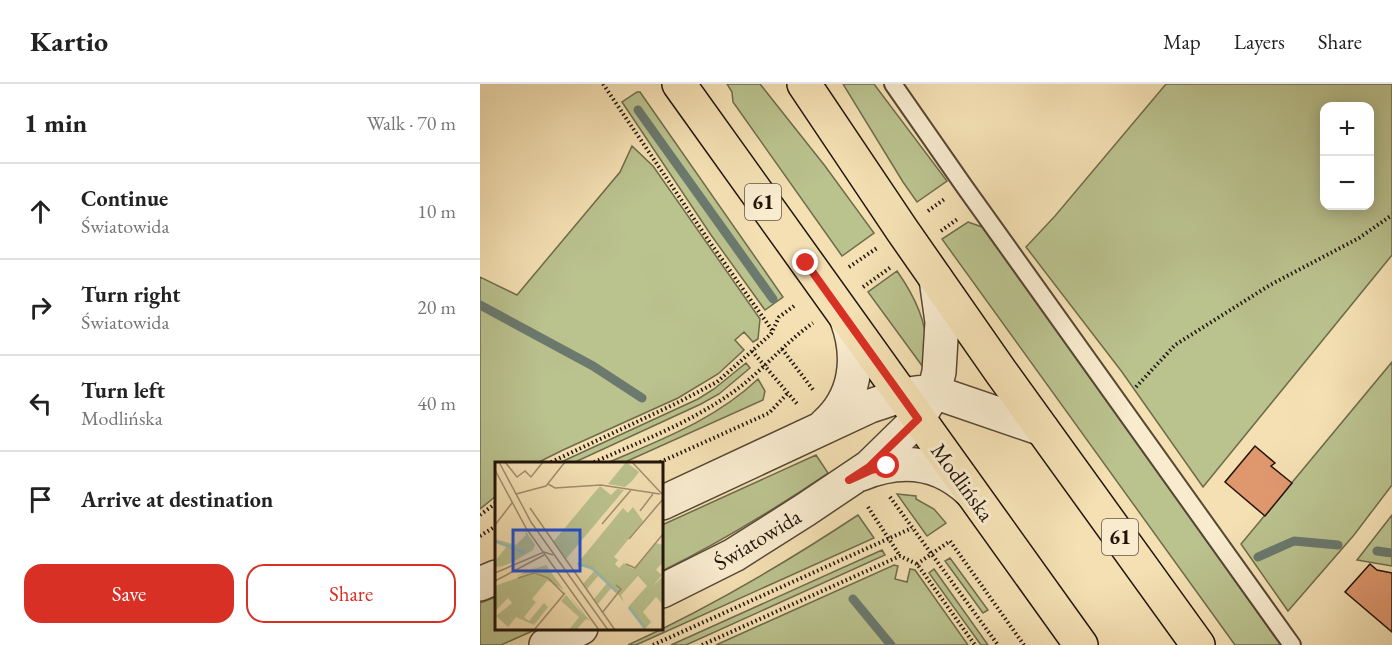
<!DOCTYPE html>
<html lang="en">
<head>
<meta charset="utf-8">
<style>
  :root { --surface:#fff; --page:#f2f2f2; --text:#222; --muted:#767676; --line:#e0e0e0; --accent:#d93025 }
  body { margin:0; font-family:"EB Garamond",serif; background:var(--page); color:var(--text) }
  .controls { position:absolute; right:18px; top:18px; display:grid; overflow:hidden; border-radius:12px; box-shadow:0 3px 15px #0003 }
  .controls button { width:54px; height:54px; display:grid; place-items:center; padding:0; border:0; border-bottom:2px solid var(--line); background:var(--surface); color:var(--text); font:30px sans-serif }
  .stop { position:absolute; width:18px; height:18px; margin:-14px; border:4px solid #d93025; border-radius:50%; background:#fff }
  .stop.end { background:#d93025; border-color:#fff; box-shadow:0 2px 6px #0008 }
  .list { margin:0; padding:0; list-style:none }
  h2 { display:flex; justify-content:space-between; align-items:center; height:78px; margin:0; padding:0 24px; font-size:26px }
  h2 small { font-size:20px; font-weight:400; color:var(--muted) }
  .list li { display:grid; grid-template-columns:39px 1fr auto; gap:18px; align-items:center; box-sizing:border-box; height:96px; padding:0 24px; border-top:2px solid var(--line) }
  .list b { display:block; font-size:22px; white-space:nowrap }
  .list p { margin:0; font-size:20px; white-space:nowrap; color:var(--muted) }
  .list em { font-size:20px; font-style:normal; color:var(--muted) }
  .actions { display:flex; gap:12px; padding:18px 24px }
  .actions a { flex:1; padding:14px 0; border:2px solid var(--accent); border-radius:18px; text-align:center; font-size:21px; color:var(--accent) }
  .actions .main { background:var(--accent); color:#fff }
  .icon { flex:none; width:33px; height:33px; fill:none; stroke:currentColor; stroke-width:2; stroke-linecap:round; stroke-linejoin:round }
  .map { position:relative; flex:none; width:912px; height:561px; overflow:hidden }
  header { display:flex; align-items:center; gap:36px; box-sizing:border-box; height:84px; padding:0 30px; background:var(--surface); border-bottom:2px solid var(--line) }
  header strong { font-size:28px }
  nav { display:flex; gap:33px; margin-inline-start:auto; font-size:21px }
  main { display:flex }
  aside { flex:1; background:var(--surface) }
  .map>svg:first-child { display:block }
  .green { fill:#bac28e; stroke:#6e6b4c; stroke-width:1.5; fill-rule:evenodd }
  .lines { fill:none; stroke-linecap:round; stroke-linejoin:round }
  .stream { stroke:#6b796e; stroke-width:9 }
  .building { fill:#df976e; stroke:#211409; stroke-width:1.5 }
  .service-casing { stroke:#564734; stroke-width:20 }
  .tertiary-casing { stroke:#564734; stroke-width:36 }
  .primary-casing { stroke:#211409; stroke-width:36 }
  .path { stroke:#211409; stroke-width:4; stroke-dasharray:1.5 3; stroke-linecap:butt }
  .service { stroke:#f8ebce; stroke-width:16 }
  .tertiary { stroke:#f8ebce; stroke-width:33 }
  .primary { stroke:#f4e0b3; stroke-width:33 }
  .route { stroke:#d93025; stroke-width:8 }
  .labels { text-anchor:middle; stroke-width:6; stroke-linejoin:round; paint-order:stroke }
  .shield { fill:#f8ebce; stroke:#625444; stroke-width:1.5 }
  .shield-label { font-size:21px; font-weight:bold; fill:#211409 }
  .street-label { font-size:22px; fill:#211409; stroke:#f8ebce }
  .inset-river { fill:none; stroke:#9cbdb1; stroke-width:3 }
  .inset-road { fill:none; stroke:#a08e6f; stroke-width:1.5 }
  .view { fill:#1d4ed8; fill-opacity:0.15; stroke:#1d4ed8; stroke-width:3 }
  .inset-edge { fill:none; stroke:#211409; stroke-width:3 }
</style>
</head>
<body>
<header>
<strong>Kartio</strong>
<nav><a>Map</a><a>Layers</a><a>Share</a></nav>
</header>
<main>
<aside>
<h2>1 min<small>Walk · 70 m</small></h2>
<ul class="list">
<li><svg class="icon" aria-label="ahead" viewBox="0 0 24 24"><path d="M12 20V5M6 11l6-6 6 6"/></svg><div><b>Continue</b><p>Światowida</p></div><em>10 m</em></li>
<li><svg class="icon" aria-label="right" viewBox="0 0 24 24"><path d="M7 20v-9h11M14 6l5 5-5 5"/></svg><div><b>Turn right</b><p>Światowida</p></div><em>20 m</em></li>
<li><svg class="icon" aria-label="left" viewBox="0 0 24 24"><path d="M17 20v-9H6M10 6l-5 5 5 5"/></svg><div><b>Turn left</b><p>Modlińska</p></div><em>40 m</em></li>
<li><svg class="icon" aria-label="arrive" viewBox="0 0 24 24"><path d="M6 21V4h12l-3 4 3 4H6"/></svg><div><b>Arrive at destination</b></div></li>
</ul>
<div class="actions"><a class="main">Save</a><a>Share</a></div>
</aside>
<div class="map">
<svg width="912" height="561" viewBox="0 0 912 561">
  <rect width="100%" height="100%" fill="#f4e0b3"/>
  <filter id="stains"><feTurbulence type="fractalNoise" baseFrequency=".00333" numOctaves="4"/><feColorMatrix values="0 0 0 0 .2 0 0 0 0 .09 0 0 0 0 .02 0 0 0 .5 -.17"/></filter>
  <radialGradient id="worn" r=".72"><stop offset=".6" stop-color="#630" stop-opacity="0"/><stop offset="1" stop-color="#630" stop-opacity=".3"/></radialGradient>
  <!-- green -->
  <path class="green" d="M247,0h33l65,82 49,67 -32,23 -109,-154 -1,-10z
    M363,0h31l73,97 -30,21 -14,-20z
    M686,0h226v171l-189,232 -81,-115 -96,-125 29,-31zM844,22h46v100h-46z
    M157,8h3l143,205 -18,13 -54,-75 -89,-133z
    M152,62l21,20 107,153 -2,20 -5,3 -9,-10 -9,8 9,10 -26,24 -40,24 -115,52 -26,13 -41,1v32l-16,13v-232l37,18 103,-123z
    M488,138l14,5 299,418h-46l-293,-406z
    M417,187c19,27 37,62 26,96l-55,-75z
    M912,278v123l-38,50 -66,76 -47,-67z
    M266,279l4,5 -31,26 -18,10 -128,59h-14l139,-64 16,-10z
    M278,295l7,12 -2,9 -140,63h-16c53,-23 108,-43 151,-84z
    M336,371l12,18c-53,36 -109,70 -166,98v-46z
    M417,410l19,2v3l18,10 12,14 -19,13z
    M378,431l16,23 -238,107h-8c81,-37 156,-81 230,-130z
    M912,431v51l-35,-6z
    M402,466l3,5 -199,90h-15z
    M470,474l38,52 -5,3 -38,-52z
    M414,481l4,1 -3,13 12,3 3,-13 5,1 53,75h-252z
    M454,485l54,76h-7l-52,-72z
    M16,513v31l41,1 -36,16h-21v-42z"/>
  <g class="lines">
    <!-- stream -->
    <path class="stream" d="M158,26l135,189
      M0,221l113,61 49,32
      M897,467l15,2
      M778,473l36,-16 44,4
      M373,515l38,46"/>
  </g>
  <!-- building -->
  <path class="building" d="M775,362l20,17 -4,3 21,17 -27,33 -40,-34z
    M890,480l7,6 15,3v59l-47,-40z"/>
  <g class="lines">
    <defs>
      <path id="service" d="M413,0l71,102 328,459"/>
      <path id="tertiary" d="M345,341c31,-27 36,-67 22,-105
        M381,390c39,-16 78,-13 109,17
        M182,419l208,-97c22,-7 41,-15 64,-14l108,37
        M0,500l16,-7
        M182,507l72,-36 71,-45 64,-43 49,-48 16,-27 5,-20 3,-50 -6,-43
        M66,561l35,-17"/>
      <path id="primary" d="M199,0l402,561
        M324,0l98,146 99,142 197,273"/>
    </defs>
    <!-- service casing -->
    <use href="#service" class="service-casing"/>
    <!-- tertiary casing -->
    <use href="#tertiary" class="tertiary-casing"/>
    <!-- primary casing -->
    <use href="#primary" class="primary-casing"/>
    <!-- path -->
    <path class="path" d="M123,0l106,157 63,89
      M448,127l18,-13
      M461,147l18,-13
      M369,183l28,-19
      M383,203l28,-20
      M302,265l32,42
      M272,267l46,54
      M656,303l39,-42 95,-60 89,-47 33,-23
      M67,380l130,-61 40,-21 54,-48 8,-17 15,-11
      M110,380c49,-22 100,-41 143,-72 29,-20 51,-49 80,-69
      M176,380l113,-51 19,-20
      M410,413l108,148
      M388,423l32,49
      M0,431l16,-12
      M0,452l16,-10
      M437,480l33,-23 74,104
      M173,561l259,-117
      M222,561l198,-89 17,8 58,81"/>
    <!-- service -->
    <use href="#service" class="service"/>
    <!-- tertiary -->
    <use href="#tertiary" class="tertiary"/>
    <!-- primary -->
    <use href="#primary" class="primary"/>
  </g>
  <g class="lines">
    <!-- route -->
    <path class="route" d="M326,179l112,156 -49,48 -20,13 22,-10 16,-4"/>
  </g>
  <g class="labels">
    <!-- shield labels -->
    <g class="shield">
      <rect x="265" y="100" width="36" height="36" rx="4.5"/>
      <rect x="622" y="435" width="36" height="36" rx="4.5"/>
    </g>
    <g class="shield-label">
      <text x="283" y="125">61</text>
      <text x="640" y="460">61</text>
    </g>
    <!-- street labels -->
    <g class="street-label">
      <text transform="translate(483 398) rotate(54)" y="8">Modlińska</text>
      <text transform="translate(277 455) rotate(-31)" y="8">Światowida</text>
    </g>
  </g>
  <!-- overview -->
  <g transform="translate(15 378)">
    <rect width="168" height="168" fill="#f4e0b3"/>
    <path d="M131,0l13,10 -7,9 -7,6 -17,-3zM105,24l11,9 6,-6 7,1 -58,69 -13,-17zM138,45l10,14 -29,36 4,3 -3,4 4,4 5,-5 9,6 23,-26 7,2v17l-7,8 6,5 -10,12 11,-11v29l-7,-8 -13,15 8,10 -6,7 -16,-23 18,-20 -9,-10 -17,19 3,7 -12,-15 -14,17 -4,-5 14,-17 -9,-7 -12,14 -4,-5 11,-13 -17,-7 46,-56 5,5zM30,68l10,15 -2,5 -20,12 -18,7 6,-3 -6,1v-6l13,-16 -13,-6 21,6 10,-10zM47,102l-11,6 15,-5 18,25 -29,-18 -18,4zM36,111l14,5 6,5 -4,-2 -15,18 4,3 -12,15 5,4 15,-18 4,4 -14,18 -18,-8 -8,10 -12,-11 16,-13 -4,-5 -13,13v-25zM73,132l22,27 -4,-2 -10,11h-7l10,-13 -18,-16 5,-6 19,22z" fill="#bac28e"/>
    <path class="inset-river" d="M0,79l30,12M83,102l13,3 26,25M134,145l16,21"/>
    <path class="inset-road" d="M4,0l32,60 77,108M10,0l12,15 8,-6 6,6 12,-15M137,0l31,33M0,8l31,58 73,102M53,22l7,4 46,-3 59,9M21,32l30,-8 19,-24M35,46l85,122M145,49l13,-17M107,62l29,-34M0,63l17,-22M134,77l34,-40M131,102l9,4 28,-34M0,111l49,-21 9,3M23,116l16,-5 14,5 16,16M0,119l49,-26M107,151l19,-24 -5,-4M39,168l31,-37"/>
    <path class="view" d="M18,68h67v41h-67z"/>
    <rect width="168" height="168" class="inset-edge"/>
  </g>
  <rect width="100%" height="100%" filter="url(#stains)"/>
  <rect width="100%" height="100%" fill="url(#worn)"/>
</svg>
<div class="controls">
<button>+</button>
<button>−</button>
</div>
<div class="stop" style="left:407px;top:382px"></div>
<div class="stop end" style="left:326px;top:179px"></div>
</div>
</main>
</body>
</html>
